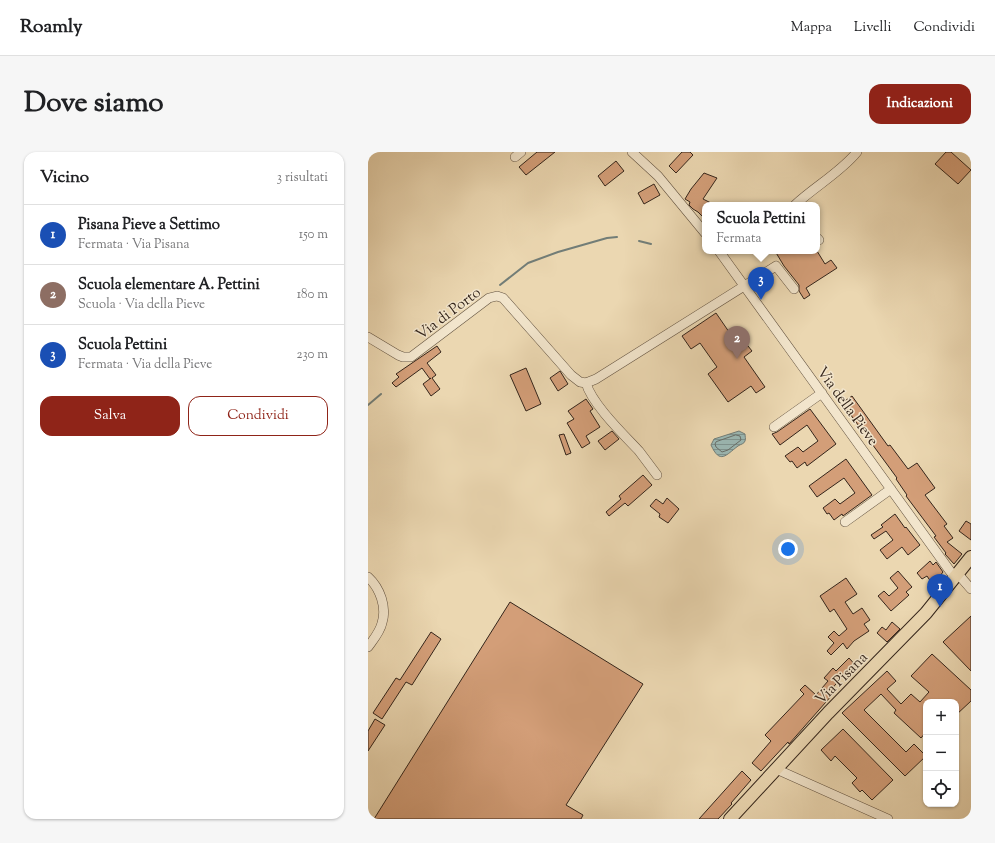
<!DOCTYPE html>
<html lang="it">
<head>
<meta charset="utf-8">
<style>
  :root { --surface:#fff; --page:#f6f6f6; --text:#202124; --muted:#757577; --line:#e0e0e0; --accent:#8f2418 }
  body { margin:0; font-family:"Sorts Mill Goudy",serif; background:var(--page); color:var(--text) }
  .controls { position:absolute; right:12px; bottom:12px; display:grid; overflow:hidden; border-radius:8px; box-shadow:0 1px 3px #0004 }
  .controls button { width:36px; height:36px; display:grid; place-items:center; padding:0; border:0; border-bottom:1px solid var(--line); background:var(--surface); color:var(--text); font:20px sans-serif }
  .you { position:absolute; left:420px; top:397px; width:14px; height:14px; margin:-10px; border:3px solid #fff; border-radius:50%; background:#1a73e8; box-shadow:0 0 0 6px #1a73e833 }
  .badge { display:grid; place-items:center; width:26px; height:26px; border-radius:50%; background:var(--accent); color:#fff; font-size:13px; font-weight:700 }
  .pin { position:absolute; translate:-50% -33px; filter:drop-shadow(0 1px 2px #0008) }
  .pin::after { content:''; position:absolute; top:21px; width:14px; height:12px; background:inherit; clip-path:polygon(0 0,100% 0,50% 100%) }
  .popup { position:absolute; left:334px; top:50px; width:118px; height:52px; box-sizing:border-box; display:grid; place-content:center; border-radius:8px; background:var(--surface); filter:drop-shadow(0 1px 3px #0005); font-size:13px; white-space:nowrap; color:var(--muted) }
  .popup b { font-size:15px; color:var(--text) }
  .popup::after { content:''; position:absolute; left:50%; top:100%; margin-left:-8px; border:8px solid transparent; border-top-color:var(--surface) }
  .list { margin:0; padding:0; list-style:none }
  h2 { display:flex; justify-content:space-between; align-items:center; height:52px; margin:0; padding:0 16px; font-size:17px }
  h2 small { font-size:13px; font-weight:400; color:var(--muted) }
  .list li { display:grid; grid-template-columns:26px 1fr auto; gap:12px; align-items:center; box-sizing:border-box; height:60px; padding:0 16px; border-top:1px solid var(--line) }
  .list b { display:block; font-size:15px; white-space:nowrap }
  .list p { margin:0; font-size:13px; white-space:nowrap; color:var(--muted) }
  .list em { font-size:13px; font-style:normal; color:var(--muted) }
  .actions { display:flex; gap:8px; padding:12px 16px }
  .actions a { flex:1; padding:9px 0; border:1px solid var(--accent); border-radius:12px; text-align:center; font-size:14px; color:var(--accent) }
  .actions .main { background:var(--accent); color:#fff }
  .icon { flex:none; width:22px; height:22px; fill:none; stroke:currentColor; stroke-width:2; stroke-linecap:round; stroke-linejoin:round }
  .map { position:relative; flex:none; width:603px; height:667px; overflow:hidden; border-radius:12px }
  header { display:flex; align-items:center; gap:24px; box-sizing:border-box; height:56px; padding:0 20px; background:var(--surface); border-bottom:1px solid var(--line) }
  header strong { font-size:19px }
  nav { display:flex; gap:22px; margin-inline-start:auto; font-size:14px }
  .intro { display:flex; align-items:center; justify-content:space-between; box-sizing:border-box; height:96px; padding:0 24px }
  h1 { margin:0; font-size:28px }
  .button { padding:10px 18px; border-radius:12px; background:var(--accent); color:#fff; font-size:14px; font-weight:700 }
  main { display:flex; gap:24px; padding:0 24px }
  aside { flex:1; background:var(--surface); border-radius:12px; box-shadow:0 1px 3px #0004 }
  .map>svg:first-child { display:block }
  .water { fill:url(#water-rules); stroke:#727d77 }
  .lines { fill:none; stroke-linecap:round; stroke-linejoin:round }
  .shore { stroke:#686e68; stroke-width:1 }
  .stream { stroke:#727d77; stroke-width:2 }
  .building { fill:#d39e78; stroke:#34251b }
  .minor-casing { stroke:#625240; stroke-width:10 }
  .major-casing { stroke:#34251b; stroke-width:14 }
  .minor { stroke:#f2e5cc; stroke-width:9 }
  .major { stroke:#ebd7b1; stroke-width:12 }
  .labels { text-anchor:middle; stroke-width:3; stroke-linejoin:round; paint-order:stroke }
  .street-label { font-size:15px; fill:#34251b; stroke:#f2e5cc }
</style>
</head>
<body>
<header>
<strong>Roamly</strong>
<nav><a>Mappa</a><a>Livelli</a><a>Condividi</a></nav>
</header>
<div class="intro"><h1>Dove siamo</h1><a class="button">Indicazioni</a></div>
<main>
<aside>
<h2>Vicino<small>3 risultati</small></h2>
<ul class="list">
<li><span class="badge" style="background:#1a4fb4">1</span><div><b>Pisana Pieve a Settimo</b><p>Fermata · Via Pisana</p></div><em>150 m</em></li>
<li><span class="badge" style="background:#8d6e63">2</span><div><b>Scuola elementare A. Pettini</b><p>Scuola · Via della Pieve</p></div><em>180 m</em></li>
<li><span class="badge" style="background:#1a4fb4">3</span><div><b>Scuola Pettini</b><p>Fermata · Via della Pieve</p></div><em>230 m</em></li>
</ul>
<div class="actions"><a class="main">Salva</a><a>Condividi</a></div>
</aside>
<div class="map">
<svg width="603" height="667" viewBox="0 0 603 667">
  <defs>
    <pattern id="water-rules" width="6" height="5" patternUnits="userSpaceOnUse"><rect width="6" height="5" fill="#9bb8b4"/><path d="M0 2.5h6" fill="none" stroke="#7f9592"/></pattern>
  </defs>
  <rect width="100%" height="100%" fill="#ebd7b1"/>
  <filter id="stains"><feTurbulence type="fractalNoise" baseFrequency=".005" numOctaves="4"/><feColorMatrix values="0 0 0 0 .2 0 0 0 0 .09 0 0 0 0 .02 0 0 0 .5 -.17"/></filter>
  <radialGradient id="worn" r=".72"><stop offset=".6" stop-color="#630" stop-opacity="0"/><stop offset="1" stop-color="#630" stop-opacity=".3"/></radialGradient>
  <!-- water -->
  <path class="water" d="M371,279l6,3c0,3 1,4 0,7 -1,3 -4,3 -7,5 -12,9 -18,19 -27,-1l3,-6z"/>
  <g class="lines">
    <!-- shore -->
    <path class="shore" d="M368,283l4,1 1,4 -13,10 -6,2 -6,-5 -1,-3 1,-2z"/>
    <!-- stream -->
    <path class="stream" d="M271,89l12,3
      M132,133l28,-22 30,-11 49,-14 10,-1
      M0,253l13,-11"/>
  </g>
  <!-- building -->
  <path class="building" d="M169,0h18l-29,23 -7,-8z
    M314,0h8l3,3 -17,18 -7,-7z
    M578,0h5l20,18 -13,14 -23,-20z
    M248,9l8,10 -19,15 -7,-10z
    M336,21l13,5 -14,21 12,6h-10v14l-7,-7 -5,-3 -4,-4 1,-3 -5,-3 6,-10z
    M286,32l6,11 -16,9 -6,-11z
    M407,99h42l8,13 6,-4 6,8 -31,20 4,7 -6,4 -5,-8v-6l-15,-19z
    M348,161l22,32 6,-4 8,10 -8,6 21,30 -9,6 -5,-7 -23,16 -20,-28 9,-7 -17,-24 -9,6 -9,-13z
    M69,194l4,6 -14,11 9,12 -4,3 8,11 -9,7 -8,-12 8,-6 -1,1 -8,-11 -26,19 -4,-4 7,-6 -3,-3z
    M158,216l15,36 -15,7 -16,-36z
    M192,219l8,13 -10,7 -8,-13z
    M484,244l36,50 2,-1 18,24 9,-6 18,25 -10,7 22,29 -3,2 9,12 -6,4 15,12 -8,10 -9,-10 1,-1 -12,-16 2,-1 -30,-40 1,-1 -11,-16 1,-1 -55,-75z
    M218,247l7,10 -3,2 10,16 -14,9 4,7 -8,5 -15,-25 7,-4 -6,-8z
    M442,257l26,35 -29,22 -2,-4 -8,6 -5,-7 -2,1 -5,-6 13,-9 5,5 15,-11 -11,-16 -27,20 -8,-11 5,-2z
    M244,279l7,8 -14,11 -7,-9z
    M196,282l7,19 -5,2 -7,-20z
    M478,307l26,36 -29,21 -1,-2 -8,6 -5,-7 -2,1 -4,-6 12,-9 5,5 15,-11 -11,-15 -27,19 -8,-11z
    M275,323l9,10 -24,21 -3,-3 -16,13 -3,-4 15,-13 -2,-3z
    M299,346l12,11 -11,14 -9,-6 1,-3 -10,-8 6,-7 7,5z
    M527,362l10,14 1,-1 14,18 -12,10 -6,-8 -15,12 -7,-9 13,-10 -7,-9 -12,8 -3,-4 12,-8 -2,-2z
    M598,369l5,3v16l-12,-9z
    M562,409l3,4 3,-3 7,10 -10,13 -6,-9 -5,3 -5,-6z
    M530,419l14,16 -6,5 3,3 -18,16 -13,-15 6,-5 5,5 9,-8 -8,-10z
    M478,426l11,16 -12,8 8,12 9,-6 8,12 -6,4 5,7 -15,10 -7,8 -4,-6 -12,12 -4,-4 7,-8 -6,-6 6,-6 5,5 8,-7 -13,-20 -4,3 -10,-16z
    M142,450l133,82 -77,121 17,10 -2,4h-207z
    M603,464v55l-28,-29z
    M524,470l8,7 -13,13 -10,-9 5,-6 4,3z
    M63,480l10,7 -29,46 -6,-3 -24,37 -9,-6 23,-35 4,2z
    M564,502l39,36v11l-15,14v-13h-30v30l-5,6 -27,-25 2,-3 -15,-16 -17,16 42,42 8,-8 12,12 -21,20 -63,-63 45,-42 9,10 -9,8 14,15 10,-10 9,8 9,-10 -18,-16z
    M481,506l9,10 -7,7 -4,-4 -17,20 3,3 -44,50 -1,-2 -27,29 -9,-8 19,-22 -6,-6 39,-41 -4,-4 5,-5 11,10 12,-14 -4,-3 9,-10 3,3z
    M7,567l10,6 -17,26v-20z
    M475,577l50,51 -21,20 -10,-10 -2,2 -8,-9 5,-5 -22,-22 -4,5 -10,-11z
    M374,619l9,9 -20,23 1,1 -14,15h-19z"/>
  <g class="lines">
    <defs>
      <path id="minor" d="M264,0l26,24 47,57
        M147,5l6,-5
        M427,53c19,-18 46,-33 62,-53
        M449,86l2,2
        M351,99l236,327
        M0,185l30,18 5,2h8l78,-59 8,-2 6,2 68,77 9,7 6,1 10,-4 180,-113 18,23
        M218,231c6,21 37,51 53,68 6,8 12,16 18,24
        M406,275l48,-34
        M477,370l46,-33
        M590,422l13,15
        M0,425c12,11 19,30 14,46 -2,9 -9,17 -14,24
        M408,617l112,50"/>
      <path id="major" d="M362,667l98,-106 98,-100 45,-56"/>
    </defs>
    <!-- minor casing -->
    <use href="#minor" class="minor-casing"/>
    <!-- major casing -->
    <use href="#major" class="major-casing"/>
    <!-- minor -->
    <use href="#minor" class="minor"/>
    <!-- major -->
    <use href="#major" class="major"/>
  </g>
  <g class="labels">
    <!-- street labels -->
    <g class="street-label">
      <text transform="translate(80 161) rotate(-37)" y="5">Via di Porto</text>
      <text transform="translate(480 254) rotate(54)" y="5">Via della Pieve</text>
      <text transform="translate(473 526) rotate(-45)" y="5">Via Pisana</text>
    </g>
  </g>
  <rect width="100%" height="100%" filter="url(#stains)"/>
  <rect width="100%" height="100%" fill="url(#worn)"/>
</svg>
<div class="controls">
<button>+</button>
<button>−</button>
<button><svg class="icon" aria-label="locate" viewBox="0 0 24 24"><circle cx="12" cy="12" r="6"/><path d="M12 2v4M12 18v4M2 12h4M18 12h4"/></svg></button>
</div>
<div class="you"></div>
<div class="pin badge" style="left:572px;top:455px;background:#1a4fb4">1</div>
<div class="pin badge" style="left:369px;top:207px;background:#8d6e63">2</div>
<div class="pin badge" style="left:393px;top:148px;background:#1a4fb4">3</div>
<div class="popup"><b>Scuola Pettini</b>Fermata</div>
</div>
</main>
</body>
</html>
